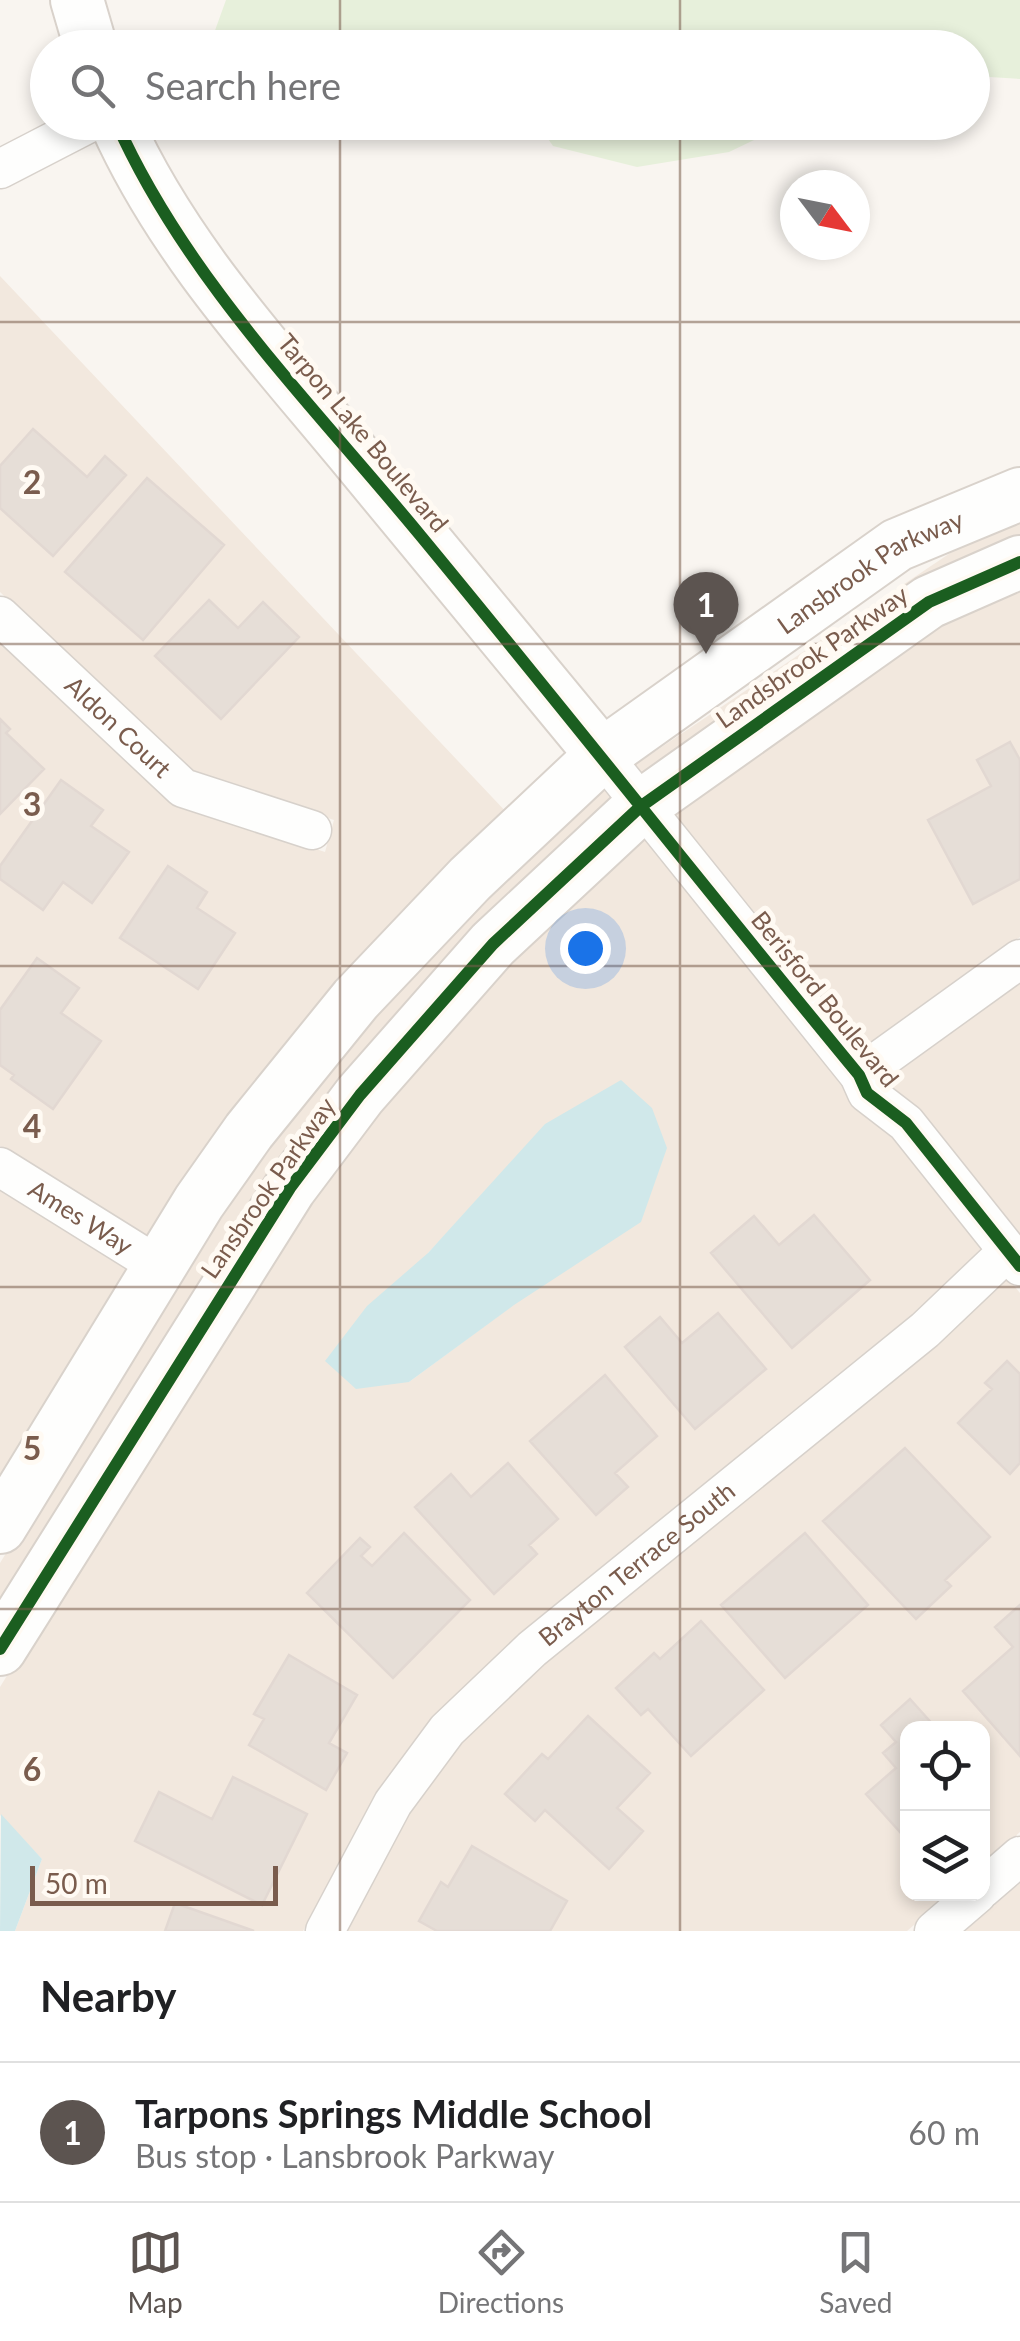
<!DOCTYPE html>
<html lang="en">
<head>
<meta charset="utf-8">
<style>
  :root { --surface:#fff; --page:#f6f6f6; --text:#202124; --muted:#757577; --line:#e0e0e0; --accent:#5c5450 }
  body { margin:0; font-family:Lato,sans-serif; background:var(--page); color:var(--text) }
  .controls { position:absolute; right:30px; bottom:30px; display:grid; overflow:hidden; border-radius:20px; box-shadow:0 5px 15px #0003 }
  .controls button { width:90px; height:90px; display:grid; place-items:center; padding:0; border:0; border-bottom:2px solid var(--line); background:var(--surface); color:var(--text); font:50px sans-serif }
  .compass { position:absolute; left:780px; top:170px; width:90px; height:90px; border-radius:50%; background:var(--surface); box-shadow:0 5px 15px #0003; rotate:122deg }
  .scale { position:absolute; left:30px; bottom:25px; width:248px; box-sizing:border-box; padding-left:10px; border:5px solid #7a5c4d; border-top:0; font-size:28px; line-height:35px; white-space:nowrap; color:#7a5c4d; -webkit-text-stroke:8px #fffaf3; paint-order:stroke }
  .you { position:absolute; left:585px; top:948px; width:35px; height:35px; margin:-25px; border:8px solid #fff; border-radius:50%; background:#1a73e8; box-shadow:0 0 0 15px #1a73e833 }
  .badge { display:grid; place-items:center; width:65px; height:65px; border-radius:50%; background:var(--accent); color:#fff; font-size:32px; font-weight:700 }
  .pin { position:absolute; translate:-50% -82px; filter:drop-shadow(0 2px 5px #0008) }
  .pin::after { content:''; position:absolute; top:52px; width:35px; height:30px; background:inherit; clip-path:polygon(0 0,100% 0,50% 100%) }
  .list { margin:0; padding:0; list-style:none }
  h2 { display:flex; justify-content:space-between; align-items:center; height:130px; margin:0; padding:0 40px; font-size:42px }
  h2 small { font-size:32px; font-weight:400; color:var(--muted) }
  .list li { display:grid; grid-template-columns:65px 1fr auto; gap:30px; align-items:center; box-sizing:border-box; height:140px; padding:0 40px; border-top:2px solid var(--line) }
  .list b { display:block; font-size:38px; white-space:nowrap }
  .list p { margin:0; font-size:32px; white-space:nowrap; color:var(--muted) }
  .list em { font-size:32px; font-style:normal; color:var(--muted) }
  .icon { flex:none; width:55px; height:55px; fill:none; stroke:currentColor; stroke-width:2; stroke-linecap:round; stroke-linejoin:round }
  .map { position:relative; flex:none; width:1020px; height:1931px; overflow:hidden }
  .search { position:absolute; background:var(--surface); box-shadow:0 5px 15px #0003; left:30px; right:30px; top:30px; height:110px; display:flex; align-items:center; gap:25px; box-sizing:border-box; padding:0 35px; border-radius:55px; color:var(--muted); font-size:38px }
  .sheet { height:270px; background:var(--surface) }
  nav { display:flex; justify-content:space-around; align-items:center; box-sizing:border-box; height:140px; border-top:2px solid var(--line); background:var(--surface); font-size:28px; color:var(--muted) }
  nav a { display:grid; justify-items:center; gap:5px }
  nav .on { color:var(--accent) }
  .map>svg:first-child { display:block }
  .residential { fill:#f2e8de; fill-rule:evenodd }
  .green { fill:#e7f0db }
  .water { fill:#d0e8ea }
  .building { fill:#e6ded7; stroke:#e2d8d2; stroke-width:2.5 }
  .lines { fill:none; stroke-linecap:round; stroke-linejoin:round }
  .street-casing { stroke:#d7d1cb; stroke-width:41 }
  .secondary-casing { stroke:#d9d2cb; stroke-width:56 }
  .street { stroke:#fefefd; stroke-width:38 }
  .secondary { stroke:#fefefd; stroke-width:52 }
  .cycleway-casing { stroke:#fffaf3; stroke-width:19 }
  .cycleway { stroke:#1b5e20; stroke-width:12 }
  .grid { fill:none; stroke:#7a5c4d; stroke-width:2.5; stroke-opacity:0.55 }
  .labels { text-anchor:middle; stroke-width:10; stroke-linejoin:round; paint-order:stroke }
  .street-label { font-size:25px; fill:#7a5c4d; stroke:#fffaf3 }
  .grid-label { font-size:32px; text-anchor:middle; font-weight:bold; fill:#7a5c4d; stroke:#fffaf3; stroke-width:10; stroke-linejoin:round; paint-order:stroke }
</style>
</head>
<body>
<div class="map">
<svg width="1020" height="1931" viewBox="0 0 1020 1931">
  <rect width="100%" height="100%" fill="#f9f5f0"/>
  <!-- residential -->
  <path class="residential" d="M0,276l509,539 -355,428 -154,-97v-506l178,164 147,48 9,-32 -143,-47 -191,-181z
    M1020,514v28l-377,239 -11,-14 360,-242z
    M1020,583v354l-159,113 -195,-239 274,-193z
    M604,788l12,16 -79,70 -537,740v-51l216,-351 211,-263z
    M640,833l343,415 -71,68 -393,319 -86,82 -57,76 -73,138h-288l27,-72 -42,-44v-128l251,-406 204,-267zM482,1196l31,109 -104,77 19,-129z
    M1020,981v258l-138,-157z
    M0,1187l136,85 -136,219z
    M1007,1277l13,16v539l-37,33 -1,-137h-74v166h42l-43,37h-561l63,-118 53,-70 83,-81 393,-318z
    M1020,1883v48h-55z"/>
  <!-- green -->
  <path class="green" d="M226,0h794v79l-47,-3 -1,-28 -763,-1z
    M537,123h253l-61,29 -92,15 -84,-21z"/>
  <!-- water -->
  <path class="water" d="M621,1080l31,28 15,40 -26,74 -127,83 -105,77 -53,7 -31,-28 42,-55 61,-53 117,-129z
    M1,1814l41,45 -27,72h-15z"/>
  <!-- building -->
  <path class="building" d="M33,429l54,48 18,-21 21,19 -73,81 -53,-48v-42z
    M147,478l77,67 -81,95 -78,-68z
    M209,600l29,28 25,-26 36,35 -78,82 -66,-63z
    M0,719l10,10 -4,4 38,36 -44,45z
    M1010,742l10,18v119l-47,25 -45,-84 63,-34 -14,-26z
    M61,780l42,30 -12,16 38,26 -37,51 -29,-21 -20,28 -43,-31v-13z
    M168,866l39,26 -10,16 38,25 -37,56 -78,-51z
    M37,958l42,30 -18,25 40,28 -48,68 -42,-30 3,-4 -14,-10v-55z
    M814,1215l56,65 -78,68 -81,-95 43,-37 25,29z
    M718,1313l48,56 -71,60 -70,-82 35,-30 22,26z
    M1007,1361l13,13v89l-10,11 -52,-51 34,-34 -7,-6z
    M605,1375l52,61 -42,37 13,14 -32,28 -66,-74z
    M905,1448l85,89 -45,43 6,6 -35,33 -93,-98z
    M508,1463l50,56 -29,26 8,9 -43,40 -79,-87 36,-33 20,23z
    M404,1533l66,67 -77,78 -86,-85 53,-55 10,9 -9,9 11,10z
    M805,1533l63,72 -83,73 -64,-73z
    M1020,1605v151l-57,-65 50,-44 -18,-20z
    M701,1621l63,69 -73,66 -43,-47 -7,6 -25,-27 38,-35 6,6z
    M289,1655l68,40 -28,48 18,10 -21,37 -77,-45 15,-26 -10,-5z
    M910,1699l26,29h-28v113l-42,-47 30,-26 -13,-15 13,-11 -15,-17z
    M588,1716l62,57 -33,35 26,23 -34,38 -64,-59 -10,11 -30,-27 37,-40 6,5z
    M233,1777l74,37 -45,91 -127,-64 24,-49 53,27z
    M472,1846l95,55 -17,30h-113l-18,-10 22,-39 7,5z
    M175,1903l79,28h-89z"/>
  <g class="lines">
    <defs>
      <g id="street">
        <path d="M0,169l91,-47"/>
        <path id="s1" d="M0,616l183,172 129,42"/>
        <path d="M602,755l257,320 8,18 39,30 114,143"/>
        <path d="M859,1075l161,-116"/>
        <path id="s2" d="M0,1167l162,101"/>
        <path d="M982,1889l38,-33"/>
        <path id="s3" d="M325,1931l68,-128 54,-73 85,-81 393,-319 83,-79"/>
        <path d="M934,1931l43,-37"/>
      </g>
      <g id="secondary">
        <path d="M77,0l14,48"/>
        <path d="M116,122c56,125 147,223 234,328 84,101 168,204 252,305"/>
        <path id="s4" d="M0,1527l199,-325 50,-71 107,-132 114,-120 132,-124 295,-210 123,-51"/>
        <path d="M0,1649l290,-461 70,-93 133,-151 147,-137 289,-205 91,-40"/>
      </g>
    </defs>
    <!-- street casing -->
    <use href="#street" class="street-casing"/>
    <!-- secondary casing -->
    <use href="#secondary" class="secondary-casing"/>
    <!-- street -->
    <use href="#street" class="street"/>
    <!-- secondary -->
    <use href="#secondary" class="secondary"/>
    <defs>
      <path id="cycleway" d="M116,122c70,157 196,282 304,413 148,179 291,361 439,540l8,18 39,30 114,143
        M0,1649l290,-461 70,-93 133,-151 147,-137 289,-205 91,-40"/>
    </defs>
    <!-- cycleway casing -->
    <use href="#cycleway" class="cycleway-casing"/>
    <!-- cycleway -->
    <use href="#cycleway" class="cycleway"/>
  </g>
  <!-- grid -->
  <path class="grid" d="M340,0v48M680,0v48M340,122v1809M680,122v1809M0,322h1020M0,644h1020M0,966h1020M0,1287h1020M0,1609h1020"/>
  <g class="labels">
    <!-- street labels -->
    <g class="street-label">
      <text transform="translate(363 433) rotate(50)" y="9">Tarpon Lake Boulevard</text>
      <text dy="9" stroke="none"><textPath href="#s4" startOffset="1310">Lansbrook Parkway</textPath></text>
      <text transform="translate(812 657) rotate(-35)" y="9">Landsbrook Parkway</text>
      <text dy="9" stroke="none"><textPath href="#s1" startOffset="162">Aldon Court</textPath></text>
      <text transform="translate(825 999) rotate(51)" y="9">Berisford Boulevard</text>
      <text transform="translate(268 1188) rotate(-55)" y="9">Lansbrook Parkway</text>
      <text dy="9" stroke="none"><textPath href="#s2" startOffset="95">Ames Way</textPath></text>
      <text dy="9" stroke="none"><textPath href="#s3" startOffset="488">Brayton Terrace South</textPath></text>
    </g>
  </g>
  <g class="grid-label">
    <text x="32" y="494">2</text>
    <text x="32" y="816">3</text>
    <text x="32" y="1138">4</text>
    <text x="32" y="1460">5</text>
    <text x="32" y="1781">6</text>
  </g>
</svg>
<div class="controls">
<button><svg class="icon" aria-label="locate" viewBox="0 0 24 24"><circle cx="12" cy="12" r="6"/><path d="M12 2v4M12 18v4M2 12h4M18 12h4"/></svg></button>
<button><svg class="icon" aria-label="layers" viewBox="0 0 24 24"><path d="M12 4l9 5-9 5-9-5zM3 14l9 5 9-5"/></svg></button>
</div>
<svg class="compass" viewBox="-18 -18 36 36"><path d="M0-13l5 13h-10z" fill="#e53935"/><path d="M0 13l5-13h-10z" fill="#757577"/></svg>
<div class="scale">50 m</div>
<div class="you"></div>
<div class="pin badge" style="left:706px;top:654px">1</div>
<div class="search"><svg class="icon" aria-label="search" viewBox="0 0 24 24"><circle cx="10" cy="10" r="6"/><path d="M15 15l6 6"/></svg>Search here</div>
</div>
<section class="sheet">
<h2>Nearby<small></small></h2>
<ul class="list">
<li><span class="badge">1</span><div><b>Tarpons Springs Middle School</b><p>Bus stop · Lansbrook Parkway</p></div><em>60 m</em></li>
</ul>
</section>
<nav>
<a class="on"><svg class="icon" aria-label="map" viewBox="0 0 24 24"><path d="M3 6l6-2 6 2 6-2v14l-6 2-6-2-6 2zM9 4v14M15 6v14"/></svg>Map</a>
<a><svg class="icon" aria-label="directions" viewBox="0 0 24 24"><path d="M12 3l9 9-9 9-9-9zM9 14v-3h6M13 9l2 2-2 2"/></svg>Directions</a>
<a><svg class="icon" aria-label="saved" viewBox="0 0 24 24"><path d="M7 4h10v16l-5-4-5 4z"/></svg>Saved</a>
</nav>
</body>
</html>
